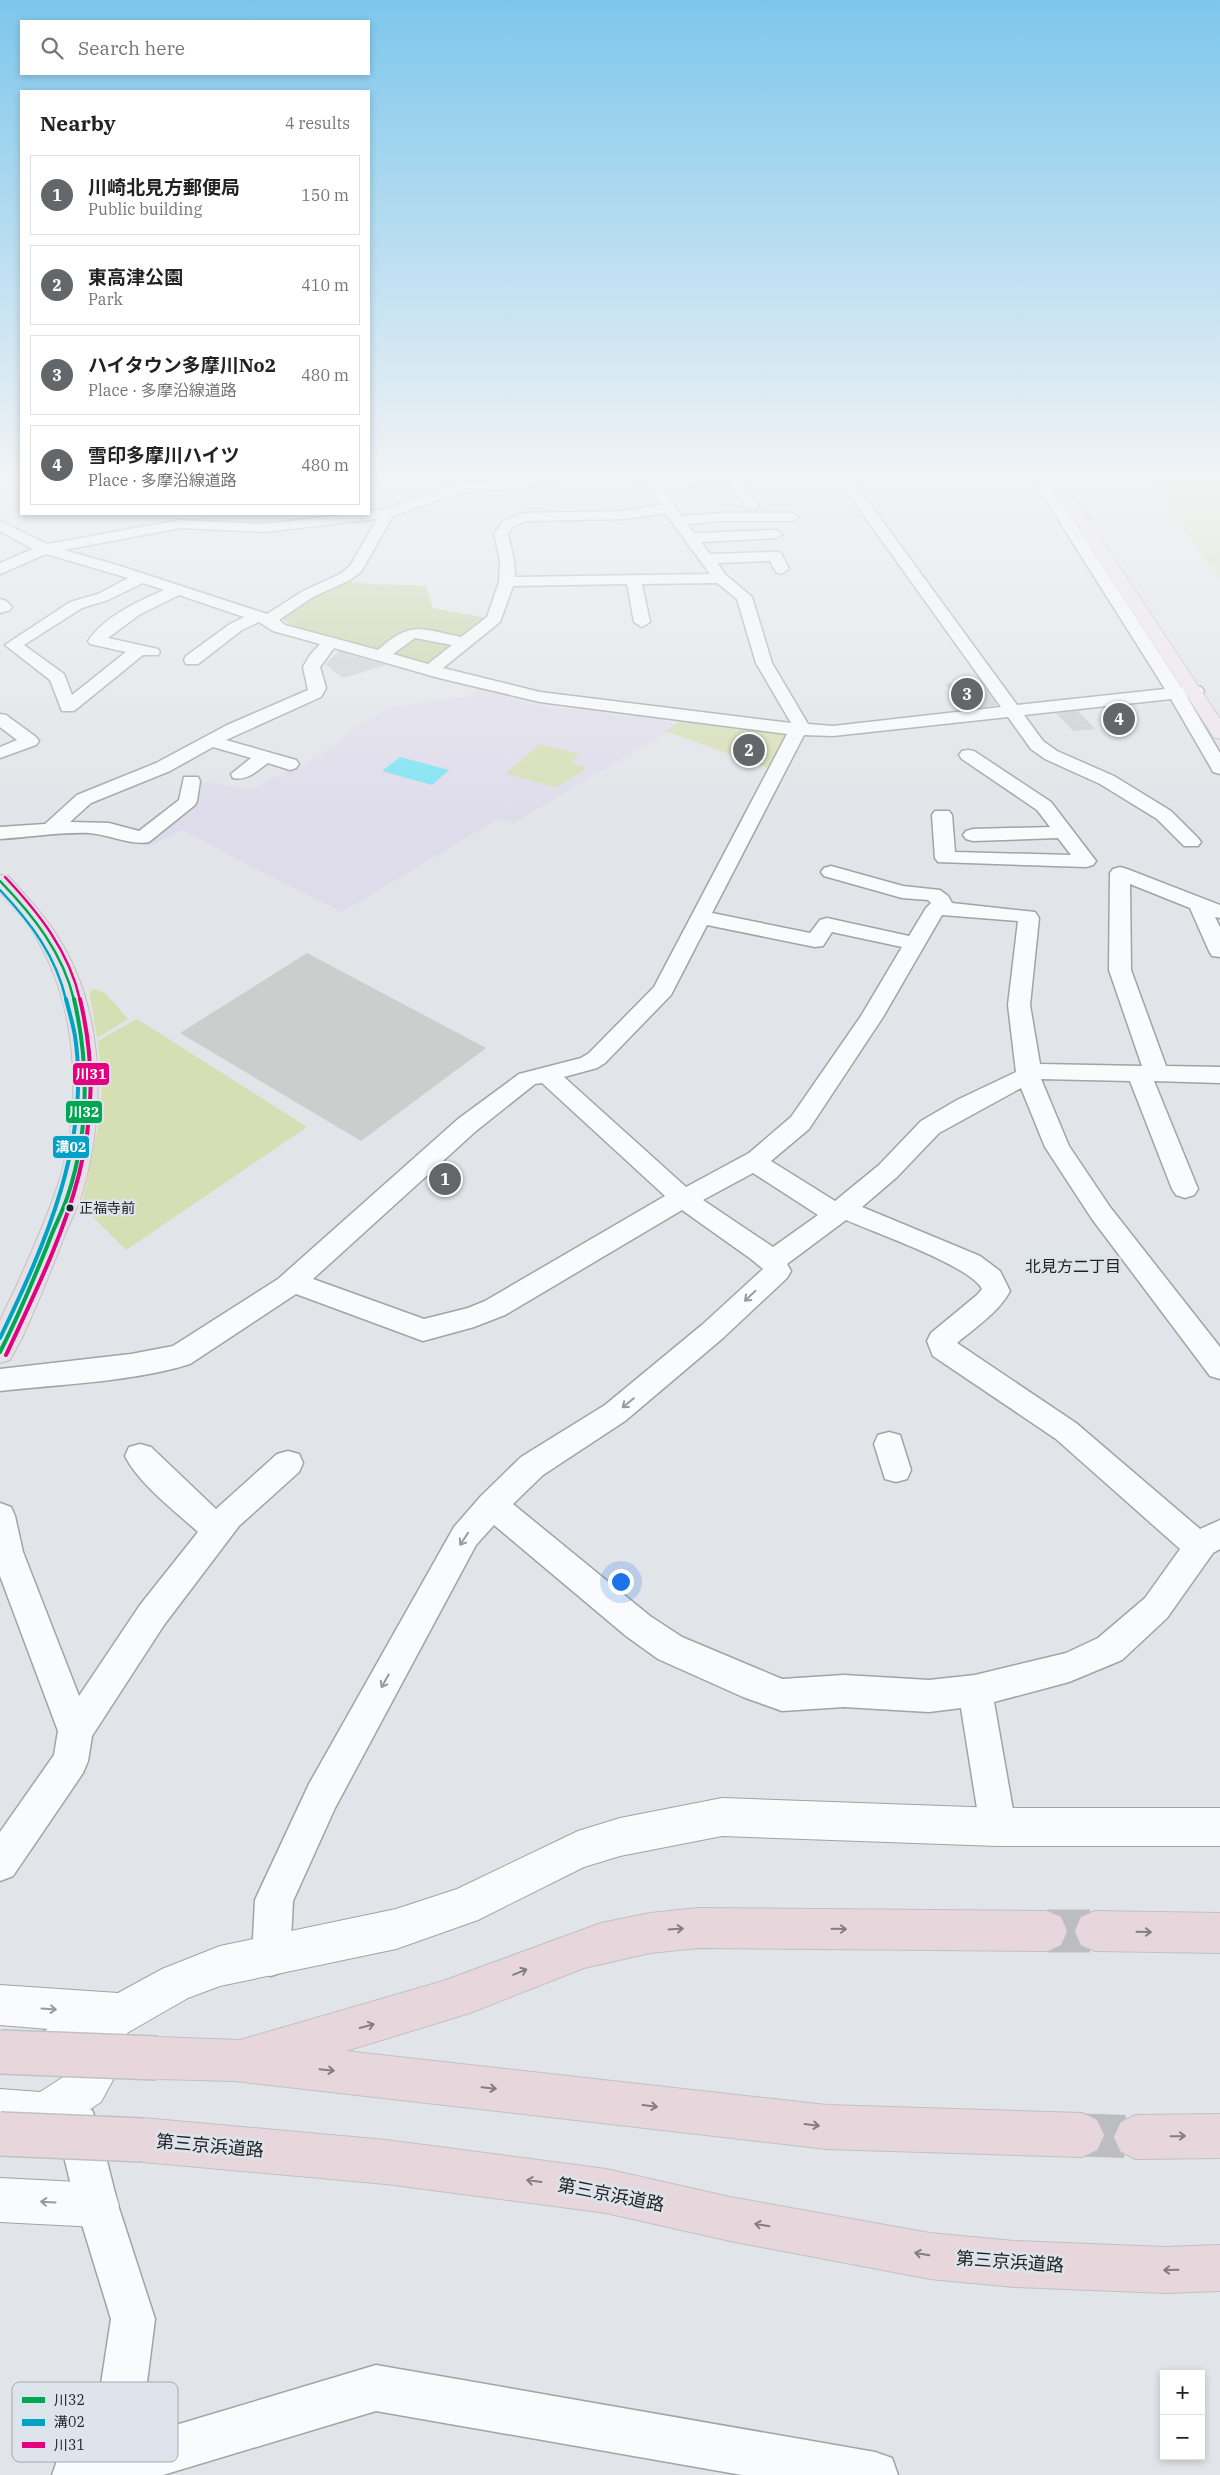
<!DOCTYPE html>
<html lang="en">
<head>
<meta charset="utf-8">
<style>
  :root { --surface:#fff; --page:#f2f2f2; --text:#222; --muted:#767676; --line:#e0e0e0; --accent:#646769 }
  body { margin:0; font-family:"IBM Plex Serif","Noto Sans JP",serif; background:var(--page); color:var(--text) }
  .controls { position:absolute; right:15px; bottom:15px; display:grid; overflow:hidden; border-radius:0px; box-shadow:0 2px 8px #0003 }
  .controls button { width:45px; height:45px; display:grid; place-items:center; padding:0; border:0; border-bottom:1px solid var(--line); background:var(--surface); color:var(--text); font:25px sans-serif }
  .you { position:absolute; left:620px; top:1581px; width:18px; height:18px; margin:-12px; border:4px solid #fff; border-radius:50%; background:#1a73e8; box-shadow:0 0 0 8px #1a73e833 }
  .badge { display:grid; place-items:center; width:32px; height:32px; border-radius:50%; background:var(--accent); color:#fff; font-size:16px; font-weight:700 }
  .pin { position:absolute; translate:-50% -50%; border:2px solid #fff; box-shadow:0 1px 5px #0006 }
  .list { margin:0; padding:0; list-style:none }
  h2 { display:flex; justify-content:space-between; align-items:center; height:65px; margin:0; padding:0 20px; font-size:21px }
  h2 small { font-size:16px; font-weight:400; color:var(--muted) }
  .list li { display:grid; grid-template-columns:32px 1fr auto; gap:15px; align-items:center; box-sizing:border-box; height:80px; margin:0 10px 10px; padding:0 10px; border:1px solid var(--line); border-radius:0px }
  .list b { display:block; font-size:19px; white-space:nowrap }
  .list p { margin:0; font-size:16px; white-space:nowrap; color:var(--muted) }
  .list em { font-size:16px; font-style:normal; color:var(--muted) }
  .icon { flex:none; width:28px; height:28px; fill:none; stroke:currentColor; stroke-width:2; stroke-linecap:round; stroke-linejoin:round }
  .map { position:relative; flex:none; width:1220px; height:2475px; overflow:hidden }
  .search { position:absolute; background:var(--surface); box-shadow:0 2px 8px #0003; left:20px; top:20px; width:350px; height:55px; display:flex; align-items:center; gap:12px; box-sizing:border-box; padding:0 18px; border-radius:0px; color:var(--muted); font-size:19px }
  .panel { position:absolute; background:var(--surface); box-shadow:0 2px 8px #0003; left:20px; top:90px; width:350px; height:425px; border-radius:0px }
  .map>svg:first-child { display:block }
  .education { fill:#dedcea }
  .green { fill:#d6deb4 }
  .forest { fill:#c6d09c }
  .water { fill:#7ce3f2 }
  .building { fill:#cccdcd }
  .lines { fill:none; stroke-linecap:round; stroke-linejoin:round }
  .motorway-tunnel { stroke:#bbbdc1; stroke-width:43; stroke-dasharray:43 22; stroke-linecap:butt }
  .minor-casing { stroke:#a1a3a5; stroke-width:3 }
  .tertiary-casing { stroke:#a1a3a5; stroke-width:2 }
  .primary-casing { stroke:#c0c1c3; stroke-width:2 }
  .trunk-casing { stroke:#c0c1c3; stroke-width:2 }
  .motorway-casing { stroke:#c0c1c3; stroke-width:2 }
  .minor { fill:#fafbfc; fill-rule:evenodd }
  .tertiary { fill:#fafbfc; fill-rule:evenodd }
  .primary { fill:#efe6ea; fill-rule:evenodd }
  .trunk { fill:#ebdee4; fill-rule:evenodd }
  .motorway { fill:#e7d7dd; fill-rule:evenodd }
  .motorway-bridge-casing { stroke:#c0c1c3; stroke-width:46; stroke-linecap:butt }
  .motorway-bridge { stroke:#e7d7dd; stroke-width:43 }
  .bus-1-far1-casing { stroke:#dee4eb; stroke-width:5 }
  .bus-1-casing { stroke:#dee4eb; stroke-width:8 }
  .bus-2-far1-casing { stroke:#dee4eb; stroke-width:5 }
  .bus-2-casing { stroke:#dee4eb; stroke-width:8 }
  .bus-3-far1-casing { stroke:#dee4eb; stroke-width:5 }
  .bus-3-casing { stroke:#dee4eb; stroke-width:8 }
  .bus-1-far1 { stroke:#00a651; stroke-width:2.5 }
  .bus-1 { stroke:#00a651; stroke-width:4 }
  .bus-2-far1 { stroke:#02a2c6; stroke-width:2.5 }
  .bus-2 { stroke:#02a2c6; stroke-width:4 }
  .bus-3-far1 { stroke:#e5007d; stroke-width:2.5 }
  .bus-3 { stroke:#e5007d; stroke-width:4 }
  .oneway { stroke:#989a9b }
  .oneway2 { stroke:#847d81 }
  .bus-dot { fill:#212325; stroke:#dee4eb; stroke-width:2 }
  .labels { text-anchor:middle; stroke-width:5; stroke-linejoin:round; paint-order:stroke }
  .bus-label { font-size:14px; fill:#212325; stroke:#dee4eb; text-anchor:start }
  .neighbourhood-label { font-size:16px; fill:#212325; stroke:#dee4eb }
  .near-street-label { font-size:18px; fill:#212325; stroke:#dee4eb }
  .key { fill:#dee4eb; stroke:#a5aab0; stroke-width:1 }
  .key-label { font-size:14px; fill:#212325 }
  .line-badge { stroke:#dee4eb; stroke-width:2 }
  .badge-label { font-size:14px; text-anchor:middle; font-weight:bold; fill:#fff }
</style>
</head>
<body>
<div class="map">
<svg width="1220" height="2475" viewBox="0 0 1220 2475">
  <rect width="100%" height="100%" fill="#e1e4e8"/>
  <!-- education -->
  <path class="education" d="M478,689l73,19 41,2 28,6h23l18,3 16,7 -163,97 -15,-5 -157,94 -161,-82 -31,16 -10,-3 43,-31 14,-32 55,10 21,-14 4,1 20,-13 5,2 31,-19 24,-21 36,-19 77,-11z"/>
  <!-- green -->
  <path class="green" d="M1146,478h74v101z
    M683,720l105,14 -17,35 -106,-38z
    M539,744l41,10 -10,9 18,5 -33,19 -49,-13z
    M95,989l11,5 22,25 -31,19 -7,-42v-5z
    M137,1019l170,108 -181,123 -44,-44 17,-84 3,-35 -4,-46z"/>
  <!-- forest -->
  <path class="forest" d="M343,581l27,3 56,2 7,22 54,10 -60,47 -132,-37 -14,-10 33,-24z"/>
  <!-- water -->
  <path class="water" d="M400,757l49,13 -17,15 -50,-14z"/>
  <!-- building -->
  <path class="building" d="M339,651l47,14 -43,13 -18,-14z
    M976,680l15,16 6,9 -28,4 -24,-25z
    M1078,711l17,18 -22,2 -17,-18z
    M307,953l179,95 -125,93 -181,-108z"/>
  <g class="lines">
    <!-- motorway-tunnel -->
    <path class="motorway-tunnel" d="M1047,1931h48
      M1082,2135l54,2"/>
    <defs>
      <path id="minor" d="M531,478h35l-7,4 -59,8 -39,2 -68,24 -32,56 -11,8 -37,17 -34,23 6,5 93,25c33,-30 44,-21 83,-13l26,-20 12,-35 1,-22 -6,-26 9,-13 21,-8 100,-2 36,-6 -10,-16 -17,-11h17l7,4 39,-4h44l19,28 -2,3h-10l-18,-27 -65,7 17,27 40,-3h71l7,4 -7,4h-71l-34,3 7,9 82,-3 7,4 -7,4 -75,4 9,12 66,-2 5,1 8,16 -8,5 -5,-2 -6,-11 -53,2 9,12 26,22 20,66 36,61 25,2 168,-19 -164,-229h14l166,227 148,-16 -133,-211h14l135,209h20l3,4 -3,4 -14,2 33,56v21l-7,-2 -2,-4 -40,-69 -147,16 19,26 14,10 57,25 57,35 27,27 3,4 -3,4h-14l-27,-27 -57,-35 -55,-25 -14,-10 -23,-32 -175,19 -29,-1 -92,178 98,20 10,-13 7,-2 82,18 17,-28 5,-5 -3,-3 -26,-2 -78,-22 -3,-4 3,-4 7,-2 72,20 37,4 8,6 4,7 83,9 4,6 -9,87 10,59 102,2 -33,-96 1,-97 3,-4 7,-2 7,2 93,36v13l-5,-1 5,10v30l-8,-1 -3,-5 -19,-43 -60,-24 1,86 35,96 54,1v16l-66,-2 44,108 -4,6 -9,3 -9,-3 -4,-6 -42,-108 -89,-2 28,67 41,61 110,140v32l-10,-3 -118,-157 -47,-72 -24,-59 -82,45 -42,44 -35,30 118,49 20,15 10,20c-12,22 -34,36 -53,52l119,80 124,106 20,-9v29l-7,4 -46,65 -45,42 -53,22 -75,20 22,125 -5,13 -13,5 -13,-5 -5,-13 -19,-119 -32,4 -85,-5 -62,4 -39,-14 -85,-38 -32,-23 -132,-111 -18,20 -141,263 -42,93 -3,56 -5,14 -14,5 -14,-5 -5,-14 3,-57 6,-13 48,-103 145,-257 27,-31 40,-39 84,-52 98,-81 60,-55 -12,-10 -69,-49 -177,105 -31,12 -51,14 -127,-47 -106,70c-57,18 -130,20 -190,27v-22l131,-15 42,-8 105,-67 180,-160 61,-45 62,-16 8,-5 65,-66 133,-253 -247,-32 -101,-24 -105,-30 -14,19 6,21 -5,9 -95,43 70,20 3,4 -3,4 -6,2 -22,-7c-11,8 -21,18 -35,15l-2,-4 20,-16 -38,-11 -43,24 -79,32 -21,19 39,1 30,8 40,-31 5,-23h14l2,4 -3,20 -2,4 -46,37c-16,4 -42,-8 -60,-9 -29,-1 -60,4 -89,6v-12l45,-3 32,-29 79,-32 71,-38 81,-35 -5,-23 7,-12 10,-11 -47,-13 -14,-9 -17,8 -44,34h-12l-2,-4 2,-4 44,-32 14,-7 -65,-22 -40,20 -31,23 50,11 2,3 -2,3h-15l-69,56h-12l-12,-31 -45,-35 65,-43 28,-8 30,-16 -82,-24 -46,20v-11l33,-14 -33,-18v-10l47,23 133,-24 84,4 86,-10h19v-3l16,-2 74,-25zM665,513l45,61 -195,3 -1,-17 -6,-26 5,-7 13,-6 98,-2zM377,519l-27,47 -10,8 -37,17 -36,23 -150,-49 -53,-15 116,-22 84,4zM143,583l21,7c-27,12 -59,26 -76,51l2,3 36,8 -54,43 -8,-21 -40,-29 58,-37 26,-8zM717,583l20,16 19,64 35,60 -251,-31 -97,-24 57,-46 13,-36 114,-2 7,38 8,5 8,-5 -8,-38zM415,638l37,7 -24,19 -35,-10zM942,915l76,6 -10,84 8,67 -59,28 -36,21 -42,44 -44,36 -64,-40 38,-32 74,-112zM707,925l108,22 8,-1 9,-14 70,15 -41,69 -70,101 -42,36 -63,34 -122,-110 33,-9 8,-5 66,-68zM542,1083l123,113 -180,105 -17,7 -44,11 -111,-40 163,-148 59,-47zM753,1173l65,42 -45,32 -70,-47zM846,1220c27,12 125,46 136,69l-5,6 -46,38 -4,8 6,15 123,83 124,110 -35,49 -47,40 -32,15 -91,22 -46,5 -85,-5 -62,4 -100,-42 -32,-21 -137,-112 30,-29 82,-54 98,-83 64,-60 4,-7 -4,-7z
        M0,599l6,2 6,6 -2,3 -10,3z
        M0,714l6,1 30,22 3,4 -3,4 -36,13v-11l17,-7 -17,-13z
        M968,750l6,1 77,51 45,59 -3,4 -7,2 -148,-5 -3,-4 -3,-43 3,-4h14l3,4 3,37 116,3 -13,-17 -85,3 -7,-2 -3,-4 3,-4 7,-2 77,-2 -13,-17 -75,-51 -3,-4 3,-4z
        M889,1432l11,3 11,35 -4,9 -11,3 -11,-3 -11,-35 4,-9z
        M140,1444l11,3 65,62 61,-55 11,-3 11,3 4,9 -4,9 -60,54 -75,99 -72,111 -4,25 -5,12 -70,103 -13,5v-49l54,-77 4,-24 -58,-155v-73l11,4 4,9 8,36 56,144 61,-91 58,-73c-23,-21 -59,-48 -73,-76l4,-9z
        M77,2104l15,6 6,15 20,80 37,114 -9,71 -20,39 33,1 217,-65 499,87 17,6 6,17h-156l-366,-64 -213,64h-111l6,-17 43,-74 10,-65 -35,-114 -20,-80 6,-15z"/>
      <path id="tertiary" d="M722,1798l276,10h222v38h-222l-276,-10 -102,20 -36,11 -106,53 -82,29 -176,37 -32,12 -61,35 5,12 -31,57 -41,27 -15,6 -45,-4v-42l40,3 31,-20 9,-15 -31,15 -15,-6 -6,-15 6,-15 14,-7 -48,-4v-40l118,8 44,-24 58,-23 176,-37 61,-20 121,-58 42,-13z
        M0,2178l97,5 16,6 6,16 -6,16 -16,6 -97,-5z"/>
      <path id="primary" d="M1047,478h14l159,241v20l-7,-2 -2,-4z"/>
      <path id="trunk" d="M0,875l8,1c17,19 35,37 48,58 49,75 50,174 27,257 -5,16 -13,31 -19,46 -13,34 -27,68 -42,101l-12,22 -10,3c0,-12 0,-29 0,-41 4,-12 11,-24 16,-35 13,-29 26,-58 37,-88 31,-81 28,-189 -19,-265 -9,-15 -22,-28 -34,-41z"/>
      <path id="motorway" d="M699,1908l348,3 14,6 6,14 -6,14 -14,6 -348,-3 -49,5 -66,15 -114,45 -124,38 481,54 255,8 15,7 7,15 -7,15 -15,7 -255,-8 -592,-68 -78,-2 -15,-6 -6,-15 6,-15 15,-6 83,3 203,-59 158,-58 49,-10z
        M1095,1911l125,2v40l-125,-2 -14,-6 -6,-14 6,-14z
        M1220,2114v44l-84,1 -15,-7 -7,-15 7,-15 15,-7z
        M143,2118l243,22 220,29 124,28 200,36 84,8 151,6 55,-2v46l-55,2 -151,-6 -84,-8 -200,-38 -124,-28 -220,-29 -243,-22 -15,-7 -7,-15 7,-15z"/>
    </defs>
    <!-- minor casing -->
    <use href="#minor" class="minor-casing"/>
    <!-- tertiary casing -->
    <use href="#tertiary" class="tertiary-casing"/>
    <!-- primary casing -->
    <use href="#primary" class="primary-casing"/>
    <!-- trunk casing -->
    <use href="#trunk" class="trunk-casing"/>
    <!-- motorway casing -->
    <use href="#motorway" class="motorway-casing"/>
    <!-- minor -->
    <use href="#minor" class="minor"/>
    <!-- tertiary -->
    <use href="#tertiary" class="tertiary"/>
    <!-- primary -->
    <use href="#primary" class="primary"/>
    <!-- trunk -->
    <use href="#trunk" class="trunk"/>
    <!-- motorway -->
    <use href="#motorway" class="motorway"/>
    <defs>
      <path id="motorway-bridge" d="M0,2052l157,6
        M0,2134l143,6"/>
    </defs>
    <!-- motorway-bridge casing -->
    <use href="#motorway-bridge" class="motorway-bridge-casing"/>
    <!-- motorway-bridge -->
    <use href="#motorway-bridge" class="motorway-bridge"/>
    <defs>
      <path id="bus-1-far1" d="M0,881c33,34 63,72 74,119"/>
      <path id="bus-1" d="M0,1352c18,-35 33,-71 48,-108 6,-17 15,-33 20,-49 21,-64 21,-131 6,-196"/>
      <path id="bus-2-far1" d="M0,890c31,33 56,66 66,110"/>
      <path id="bus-2" d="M0,1338c45,-93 91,-196 75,-302 -2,-12 -6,-25 -9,-37"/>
      <path id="bus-3-far1" d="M5,877c34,36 64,74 75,123"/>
      <path id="bus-3" d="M6,1355c57,-122 107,-218 74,-356"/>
    </defs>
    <!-- bus-1-far1 casing -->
    <use href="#bus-1-far1" class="bus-1-far1-casing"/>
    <!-- bus-1 casing -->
    <use href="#bus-1" class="bus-1-casing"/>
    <!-- bus-2-far1 casing -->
    <use href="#bus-2-far1" class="bus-2-far1-casing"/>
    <!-- bus-2 casing -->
    <use href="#bus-2" class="bus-2-casing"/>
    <!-- bus-3-far1 casing -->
    <use href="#bus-3-far1" class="bus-3-far1-casing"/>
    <!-- bus-3 casing -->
    <use href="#bus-3" class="bus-3-casing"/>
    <!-- bus-1-far1 -->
    <use href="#bus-1-far1" class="bus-1-far1"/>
    <!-- bus-1 -->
    <use href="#bus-1" class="bus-1"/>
    <!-- bus-2-far1 -->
    <use href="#bus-2-far1" class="bus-2-far1"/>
    <!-- bus-2 -->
    <use href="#bus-2" class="bus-2"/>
    <!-- bus-3-far1 -->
    <use href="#bus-3-far1" class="bus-3-far1"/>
    <!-- bus-3 -->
    <use href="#bus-3" class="bus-3"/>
  </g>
  <!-- one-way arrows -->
  <defs><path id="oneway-shaft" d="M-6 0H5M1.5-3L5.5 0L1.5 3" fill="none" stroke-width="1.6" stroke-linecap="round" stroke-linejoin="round" transform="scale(1.25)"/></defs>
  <g class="oneway">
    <use href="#oneway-shaft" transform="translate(750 1296) rotate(137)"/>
    <use href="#oneway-shaft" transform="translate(628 1403) rotate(141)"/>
    <use href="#oneway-shaft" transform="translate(464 1539) rotate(123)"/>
    <use href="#oneway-shaft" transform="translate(385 1681) rotate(119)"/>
    <use href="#oneway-shaft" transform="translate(49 2009) rotate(4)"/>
    <use href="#oneway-shaft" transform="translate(48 2202) rotate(-177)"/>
  </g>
  <g class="oneway2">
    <use href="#oneway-shaft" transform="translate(676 1929) rotate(-4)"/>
    <use href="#oneway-shaft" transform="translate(839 1929) rotate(1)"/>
    <use href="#oneway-shaft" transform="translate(1144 1932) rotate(1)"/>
    <use href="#oneway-shaft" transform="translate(520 1972) rotate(-22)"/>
    <use href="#oneway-shaft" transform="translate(367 2026) rotate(-15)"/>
    <use href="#oneway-shaft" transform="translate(327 2070) rotate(6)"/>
    <use href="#oneway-shaft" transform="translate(489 2088) rotate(6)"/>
    <use href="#oneway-shaft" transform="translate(650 2106) rotate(7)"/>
    <use href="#oneway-shaft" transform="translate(812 2125) rotate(7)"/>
    <use href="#oneway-shaft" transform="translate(1178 2136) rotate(-1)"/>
    <use href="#oneway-shaft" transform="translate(534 2181) rotate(-172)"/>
    <use href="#oneway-shaft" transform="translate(762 2225) rotate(-170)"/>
    <use href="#oneway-shaft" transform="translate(922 2254) rotate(-170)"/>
    <use href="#oneway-shaft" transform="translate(1171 2270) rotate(179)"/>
  </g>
  <!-- sky -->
  <linearGradient id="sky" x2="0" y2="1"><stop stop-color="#7dc7ec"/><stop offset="0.58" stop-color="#f2f3f5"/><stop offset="1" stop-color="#f2f3f5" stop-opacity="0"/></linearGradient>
  <rect width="1220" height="824" fill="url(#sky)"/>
  <!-- markers -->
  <circle class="bus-dot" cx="70" cy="1208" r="4.5"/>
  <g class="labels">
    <!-- bus labels -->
    <g class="bus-label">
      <text x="79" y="1213">正福寺前</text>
    </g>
    <!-- neighbourhood labels -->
    <g class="neighbourhood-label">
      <text x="1073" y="1272">北見方二丁目</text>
    </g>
    <!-- near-street labels -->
    <g class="near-street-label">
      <text transform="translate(210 2146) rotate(5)" y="6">第三京浜道路</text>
      <text transform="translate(611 2195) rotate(11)" y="6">第三京浜道路</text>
      <text transform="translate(1010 2262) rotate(4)" y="6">第三京浜道路</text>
    </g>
  </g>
  <!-- legend -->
  <rect x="12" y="2382" width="166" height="80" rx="8" class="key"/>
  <rect x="22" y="2397" width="23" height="6" fill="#00a651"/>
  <rect x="22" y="2419" width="23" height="7" fill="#02a2c6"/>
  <rect x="22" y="2442" width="23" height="6" fill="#e5007d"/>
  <g class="key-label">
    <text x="54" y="2405">川32</text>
    <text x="54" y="2427">溝02</text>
    <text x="54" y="2450">川31</text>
  </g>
  <g class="line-badge">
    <rect x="72" y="1062" width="38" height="24" rx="5" fill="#e5007d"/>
    <rect x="65" y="1100" width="38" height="24" rx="5" fill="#00a651"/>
    <rect x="52" y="1135" width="38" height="24" rx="5" fill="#02a2c6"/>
  </g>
  <g class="badge-label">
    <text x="91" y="1079">川31</text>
    <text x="84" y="1117">川32</text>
    <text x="71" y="1152">溝02</text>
  </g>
</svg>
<div class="controls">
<button>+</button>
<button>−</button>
</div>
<div class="you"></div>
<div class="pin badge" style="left:445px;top:1179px">1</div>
<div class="pin badge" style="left:749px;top:750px">2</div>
<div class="pin badge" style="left:967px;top:694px">3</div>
<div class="pin badge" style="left:1119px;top:719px">4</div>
<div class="search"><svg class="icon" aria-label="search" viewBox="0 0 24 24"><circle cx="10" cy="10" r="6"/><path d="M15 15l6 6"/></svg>Search here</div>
<section class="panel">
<h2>Nearby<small>4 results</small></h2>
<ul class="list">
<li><span class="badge">1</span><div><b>川崎北見方郵便局</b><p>Public building</p></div><em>150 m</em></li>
<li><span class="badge">2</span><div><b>東高津公園</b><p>Park</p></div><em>410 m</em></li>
<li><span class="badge">3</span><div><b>ハイタウン多摩川No2</b><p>Place · 多摩沿線道路</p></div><em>480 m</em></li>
<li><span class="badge">4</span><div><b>雪印多摩川ハイツ</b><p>Place · 多摩沿線道路</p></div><em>480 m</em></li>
</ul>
</section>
</div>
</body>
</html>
